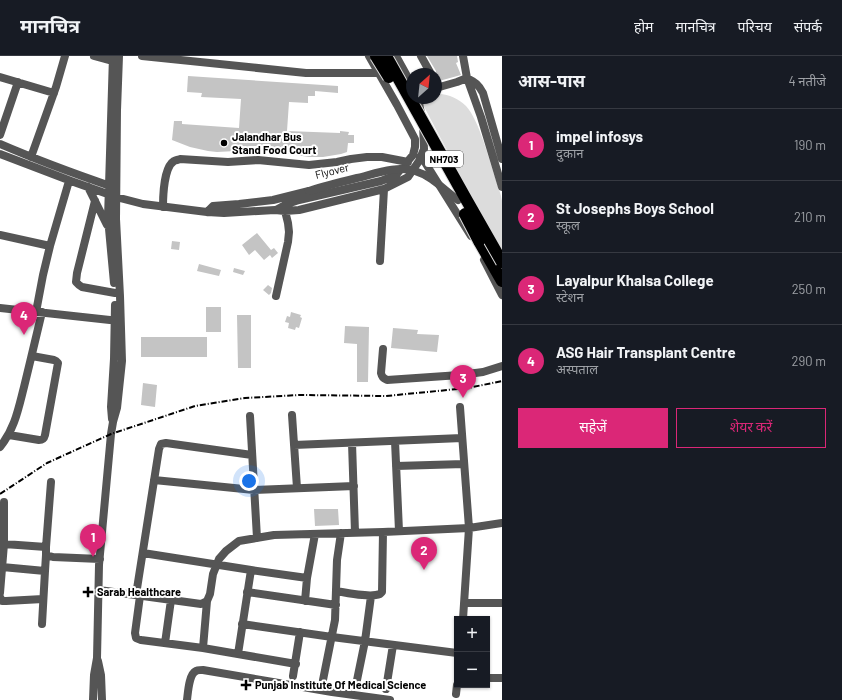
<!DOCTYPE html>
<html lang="hi">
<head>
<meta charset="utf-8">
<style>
  :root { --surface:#171b24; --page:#242831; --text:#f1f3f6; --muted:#9ea1a6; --line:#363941; --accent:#db2777 }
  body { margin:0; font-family:Barlow,"Noto Sans Devanagari",sans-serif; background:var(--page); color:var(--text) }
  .controls { position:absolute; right:12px; bottom:12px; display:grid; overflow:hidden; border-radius:0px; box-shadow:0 1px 3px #0004 }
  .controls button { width:36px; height:36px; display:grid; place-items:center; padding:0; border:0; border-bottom:1px solid var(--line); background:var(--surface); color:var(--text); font:20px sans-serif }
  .compass { position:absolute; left:406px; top:12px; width:36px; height:36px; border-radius:50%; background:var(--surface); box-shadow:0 1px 3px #0004; rotate:27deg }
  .you { position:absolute; left:249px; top:425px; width:14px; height:14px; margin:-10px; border:3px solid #fff; border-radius:50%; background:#1a73e8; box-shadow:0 0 0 6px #1a73e833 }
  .badge { display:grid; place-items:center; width:26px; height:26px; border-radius:50%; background:var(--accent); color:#fff; font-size:13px; font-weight:700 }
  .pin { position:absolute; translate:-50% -33px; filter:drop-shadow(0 1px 2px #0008) }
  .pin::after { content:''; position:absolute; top:21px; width:14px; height:12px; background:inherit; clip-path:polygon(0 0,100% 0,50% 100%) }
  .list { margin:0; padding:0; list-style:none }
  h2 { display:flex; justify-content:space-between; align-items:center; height:52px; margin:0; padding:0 16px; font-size:17px }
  h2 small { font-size:13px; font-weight:400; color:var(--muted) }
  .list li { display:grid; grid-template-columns:26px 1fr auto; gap:12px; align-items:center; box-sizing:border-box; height:72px; padding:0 16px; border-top:1px solid var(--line) }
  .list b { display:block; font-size:15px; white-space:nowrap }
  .list p { margin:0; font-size:13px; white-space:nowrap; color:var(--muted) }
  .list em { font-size:13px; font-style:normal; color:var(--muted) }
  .actions { display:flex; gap:8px; padding:12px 16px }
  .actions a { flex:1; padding:9px 0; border:1px solid var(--accent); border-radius:0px; text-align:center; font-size:14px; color:var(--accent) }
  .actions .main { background:var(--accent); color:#fff }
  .map { position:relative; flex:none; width:502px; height:644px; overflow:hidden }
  header { display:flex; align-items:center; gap:24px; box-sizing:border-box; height:56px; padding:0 20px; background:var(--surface); border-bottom:1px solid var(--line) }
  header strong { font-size:19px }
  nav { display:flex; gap:22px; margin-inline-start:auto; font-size:14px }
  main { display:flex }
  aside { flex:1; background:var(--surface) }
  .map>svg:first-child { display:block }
  .green { fill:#dcdcdc }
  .building { fill:#c4c4c4 }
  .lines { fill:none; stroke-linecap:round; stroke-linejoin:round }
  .highway-casing { stroke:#dbdbdb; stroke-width:14 }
  .minor { stroke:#555; stroke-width:8 }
  .highway { stroke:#000; stroke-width:12 }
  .rail { stroke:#000; stroke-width:2; stroke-dasharray:6 2 1 2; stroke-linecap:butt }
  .highway-bridge-casing { stroke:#dbdbdb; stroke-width:14; stroke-linecap:butt }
  .minor-bridge { stroke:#555; stroke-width:8 }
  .highway-bridge { stroke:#000; stroke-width:12 }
  .poi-dot { fill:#000; stroke:#fff; stroke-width:1.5 }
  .labels { text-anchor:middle; stroke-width:4; stroke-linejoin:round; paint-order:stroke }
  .shield { fill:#fff; stroke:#4c4c4c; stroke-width:1 }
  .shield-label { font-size:10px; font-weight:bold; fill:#000 }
  .poi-label { font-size:11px; font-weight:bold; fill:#000; stroke:#fff; text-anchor:start }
  .street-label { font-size:11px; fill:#000; stroke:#fff }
</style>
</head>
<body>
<header>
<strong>मानचित्र</strong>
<nav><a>होम</a><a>मानचित्र</a><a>परिचय</a><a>संपर्क</a></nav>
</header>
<main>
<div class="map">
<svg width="502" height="644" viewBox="0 0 502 644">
  <rect width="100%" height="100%" fill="#fff"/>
  <!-- green -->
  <path class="green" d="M439,38c10,0 20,5 27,12 13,14 23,53 29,71 2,8 6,16 7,24 0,16 0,33 0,49l-43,-77 -38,-72 7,-3h8v-3z"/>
  <!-- building -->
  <path class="building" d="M427,0h30l1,6 -2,1 5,12 -22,6 -3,-5v-5z
    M188,20l150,10v7l-23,-2v5h-7v7l-19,-1 -2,29 53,2v-2l9,1 -1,3h6v8h-6l-1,9 -6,2 -18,3h-14l-27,-4 -21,-7h-7l-18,5 -19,1 -9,-1 -18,-4 -18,-7 2,-19h8v3l57,4 2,-29 -40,-2 1,-4 -15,-1z
    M257,177l14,17 3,-2 4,5 -6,5 -2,-3 -6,5 -9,-10 -6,5 -7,-10z
    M172,185l8,1 -1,8 -8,-1z
    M199,208l22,6 -2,6 -22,-5z
    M234,212l11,3 -2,4 -10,-3z
    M268,229l4,3 -1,5 -2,2 -6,-5z
    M206,251h15v25h-15z
    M291,256l10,3 -1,2 2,1 -3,10 -3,-1 -1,3 -7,-2 1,-5 -4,-1 2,-6 3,1z
    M237,259h14v53h-13z
    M345,270l24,1 -1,55h-11v-38l-13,-1z
    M393,272l25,2 -1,4 22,1 -2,17 -46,-4z
    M141,281h66v20h-66z
    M143,327l14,2 -2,22 -14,-2z
    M314,453h24l1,16 -24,1z"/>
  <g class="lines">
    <defs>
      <path id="highway" d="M479,185l23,40"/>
    </defs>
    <!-- highway casing -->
    <use href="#highway" class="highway-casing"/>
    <!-- minor -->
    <path class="minor" d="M94,0l22,6
      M113,0l-5,162 6,65
      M142,0l164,17h73
      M396,0l16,29
      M421,0l10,18
      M0,21l54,16
      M467,22l14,39 21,70
      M467,22c8,4 12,7 16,15l19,66
      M436,32l21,-6 10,-4 -4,-22
      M418,42l3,15
      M0,79l18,-53
      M0,88c37,16 75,30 113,43
      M0,98l71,27 45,16 27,7 64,8 17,1 51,-3 10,1 14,-1 85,-21 24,-12 11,-16 5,-12 -1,-25
      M421,100l50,80
      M31,101l25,-70 9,-31
      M88,131l19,38
      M95,145l-18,72 -1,9 3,3 3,2 33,6
      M163,151c0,-11 1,-40 11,-46 2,-1 4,-1 6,-2l48,3 30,-2 51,5 28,-3 14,-3 16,-2h15l26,5
      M276,154l11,-6 12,-4 82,-19 15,-6 17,-20 2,-8v-8l-18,-34 -28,-49
      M207,156l6,-6 26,-2 34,-4 36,-9
      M0,179l50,11
      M484,204l18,35
      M380,205l4,-72
      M276,240l12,-54 1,-10 -1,-9 -3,-12
      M0,252l119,13
      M36,256l7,-37 7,-29 19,-65
      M383,293l-2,24c1,4 2,5 6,7l73,-5 23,-3 19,-6
      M460,351l9,121 -6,91
      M292,359l5,73
      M250,360l7,122
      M112,363l-1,-12 3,-48 1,-54
      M9,379l30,5c4,0 5,-1 6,-5l13,-72 -2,-2 -2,-1 -22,-4
      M395,385l4,90
      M352,387l3,89
      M294,389l168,-7
      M0,391c15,-19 18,-37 24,-60 6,-25 12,-49 18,-75
      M396,410l68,-2
      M154,424l100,10 100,-4
      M51,426l-5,65v8l7,2 47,2
      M4,488l42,3
      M143,497l108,17 56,8
      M2,511l43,4
      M99,534l102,14 6,-3 3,-7 3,-20 6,-15 7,-8 13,-10 35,-6 109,-3 86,-4 33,-5
      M336,535c12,2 34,7 44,3l2,-2 1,-60
      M247,536l89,13
      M0,537l4,-49v-42
      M136,539l23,-146 2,-5 5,-1 86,12
      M140,540l-5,37 1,5 5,2 62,8 93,16
      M0,541l2,4h4l37,-2
      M305,545l2,-23 8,-44
      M464,547h38
      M42,568l3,-53 1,-16
      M242,568l90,13 125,16
      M165,587l6,-43
      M203,592l4,-47
      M238,598l13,-84
      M98,605l3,14 1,25
      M293,620l7,-44
      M487,622h15
      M323,624l12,-60 2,-60 4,-27
      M356,629l9,-44 6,-45
      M386,633l7,-44
      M456,638l1,-9
      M93,644l1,-25 3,-17 2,-93 12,-131 2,-12 4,-14 5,-47 -2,-65 -4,-77 1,-109 2,-54
      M187,644c1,-8 2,-26 9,-29 1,-1 6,-1 7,-1l129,22 58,8"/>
    <!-- highway -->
    <use href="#highway" class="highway"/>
    <!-- rail -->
    <path class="rail" d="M0,438l47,-31 64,-29 84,-28 50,-8 54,-3 87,1 82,-8 34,-7"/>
    <defs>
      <path id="highway-bridge" d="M376,0l13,21
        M386,0l80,143 36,63
        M465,158l14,27"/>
    </defs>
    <!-- highway-bridge casing -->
    <use href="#highway-bridge" class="highway-bridge-casing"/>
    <!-- minor-bridge -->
    <path class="minor-bridge" d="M309,135c16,-5 32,-9 48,-13 17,-4 41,-13 58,-7 17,5 29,19 43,29"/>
    <!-- highway-bridge -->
    <use href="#highway-bridge" class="highway-bridge"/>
  </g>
  <!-- markers -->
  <g class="poi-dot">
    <circle cx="224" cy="87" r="4"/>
    <path d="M86 530h4v4h4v4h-4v4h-4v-4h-4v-4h4z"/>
    <path d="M244 623h4v4h4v4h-4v4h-4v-4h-4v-4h4z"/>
  </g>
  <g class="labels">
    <!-- shield labels -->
    <rect class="shield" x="425" y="95" width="38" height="16" rx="3"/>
    <g class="shield-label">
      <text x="444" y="107">NH703</text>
    </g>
    <!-- poi labels -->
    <g class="poi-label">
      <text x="232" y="85">Jalandhar Bus<tspan x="232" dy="13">Stand Food Court</tspan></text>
      <text x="97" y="540">Sarab Healthcare</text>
      <text x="255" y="633">Punjab Institute Of Medical Science</text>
    </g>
    <!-- street labels -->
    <g class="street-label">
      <text transform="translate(332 115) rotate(-14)" y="4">Flyover</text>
    </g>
  </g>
</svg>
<div class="controls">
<button>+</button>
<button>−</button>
</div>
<svg class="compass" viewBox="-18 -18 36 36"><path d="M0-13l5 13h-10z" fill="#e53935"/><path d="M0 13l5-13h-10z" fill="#9ea1a6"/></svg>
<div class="you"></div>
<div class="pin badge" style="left:93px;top:501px">1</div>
<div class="pin badge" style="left:424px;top:514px">2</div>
<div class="pin badge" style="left:463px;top:342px">3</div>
<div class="pin badge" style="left:24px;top:279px">4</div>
</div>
<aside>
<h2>आस-पास<small>4 नतीजे</small></h2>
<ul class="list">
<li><span class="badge">1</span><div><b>impel infosys</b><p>दुकान</p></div><em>190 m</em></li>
<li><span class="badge">2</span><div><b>St Josephs Boys School</b><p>स्कूल</p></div><em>210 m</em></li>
<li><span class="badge">3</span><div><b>Layalpur Khalsa College</b><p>स्टेशन</p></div><em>250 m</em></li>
<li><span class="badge">4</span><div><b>ASG Hair Transplant Centre</b><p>अस्पताल</p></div><em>290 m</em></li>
</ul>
<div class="actions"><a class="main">सहेजें</a><a>शेयर करें</a></div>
</aside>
</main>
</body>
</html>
